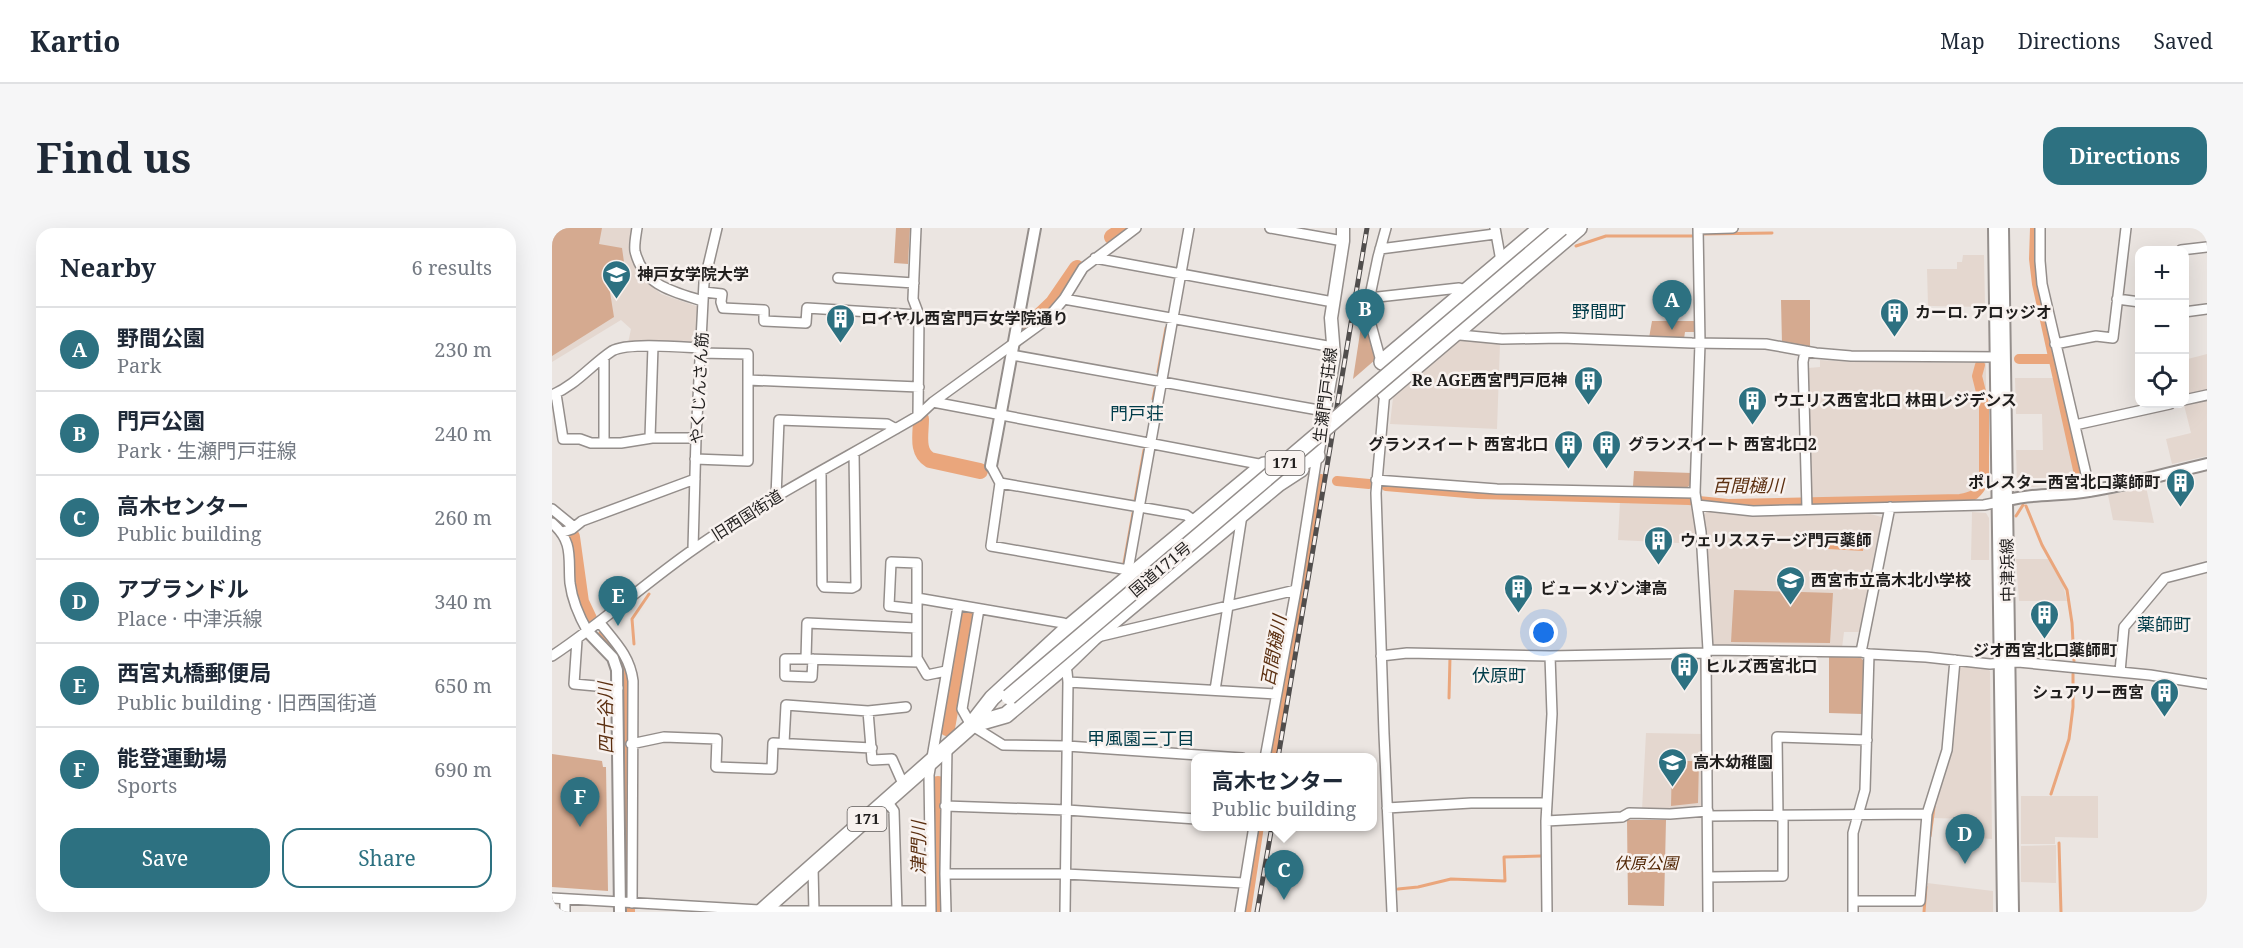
<!DOCTYPE html>
<html lang="en">
<head>
<meta charset="utf-8">
<style>
  :root { --surface:#fff; --page:#f6f6f7; --text:#1f2937; --muted:#747a83; --line:#e0e1e3; --accent:#2d7181 }
  body { margin:0; font-family:"Noto Serif","Noto Sans JP",serif; background:var(--page); color:var(--text) }
  .controls { position:absolute; right:18px; top:18px; display:grid; overflow:hidden; border-radius:12px; box-shadow:0 6px 24px #0002 }
  .controls button { width:54px; height:54px; display:grid; place-items:center; padding:0; border:0; border-bottom:2px solid var(--line); background:var(--surface); color:var(--text); font:30px sans-serif }
  .you { position:absolute; left:992px; top:405px; width:21px; height:21px; margin:-15px; border:4px solid #fff; border-radius:50%; background:#1a73e8; box-shadow:0 0 0 9px #1a73e833 }
  .badge { display:grid; place-items:center; width:39px; height:39px; border-radius:50%; background:var(--accent); color:#fff; font-size:20px; font-weight:700 }
  .pin { position:absolute; translate:-50% -50px; filter:drop-shadow(0 2px 3px #0008) }
  .pin::after { content:''; position:absolute; top:32px; width:21px; height:18px; background:inherit; clip-path:polygon(0 0,100% 0,50% 100%) }
  .popup { position:absolute; left:639px; top:525px; width:186px; height:78px; box-sizing:border-box; display:grid; place-content:center; border-radius:12px; background:var(--surface); filter:drop-shadow(0 2px 4px #0005); font-size:20px; white-space:nowrap; color:var(--muted) }
  .popup b { font-size:22px; color:var(--text) }
  .popup::after { content:''; position:absolute; left:50%; top:100%; margin-left:-12px; border:12px solid transparent; border-top-color:var(--surface) }
  .list { margin:0; padding:0; list-style:none }
  h2 { display:flex; justify-content:space-between; align-items:center; height:78px; margin:0; padding:0 24px; font-size:26px }
  h2 small { font-size:20px; font-weight:400; color:var(--muted) }
  .list li { display:grid; grid-template-columns:39px 1fr auto; gap:18px; align-items:center; box-sizing:border-box; height:84px; padding:0 24px; border-top:2px solid var(--line) }
  .list b { display:block; font-size:22px; white-space:nowrap }
  .list p { margin:0; font-size:20px; white-space:nowrap; color:var(--muted) }
  .list em { font-size:20px; font-style:normal; color:var(--muted) }
  .actions { display:flex; gap:12px; padding:18px 24px }
  .actions a { flex:1; padding:14px 0; border:2px solid var(--accent); border-radius:18px; text-align:center; font-size:21px; color:var(--accent) }
  .actions .main { background:var(--accent); color:#fff }
  .icon { flex:none; width:33px; height:33px; fill:none; stroke:currentColor; stroke-width:2; stroke-linecap:round; stroke-linejoin:round }
  .map { position:relative; flex:none; width:1655px; height:684px; overflow:hidden; border-radius:18px }
  header { display:flex; align-items:center; gap:36px; box-sizing:border-box; height:84px; padding:0 30px; background:var(--surface); border-bottom:2px solid var(--line) }
  header strong { font-size:28px }
  nav { display:flex; gap:33px; margin-inline-start:auto; font-size:21px }
  .intro { display:flex; align-items:center; justify-content:space-between; box-sizing:border-box; height:144px; padding:0 36px }
  h1 { margin:0; font-size:42px }
  .button { padding:15px 27px; border-radius:18px; background:var(--accent); color:#fff; font-size:21px; font-weight:700 }
  main { display:flex; gap:36px; padding:0 36px }
  aside { flex:1; background:var(--surface); border-radius:18px; box-shadow:0 6px 24px #0002 }
  .map>svg:first-child { display:block }
  .built { fill:#e4d7cf }
  .green { fill:#d5aa90 }
  .water { fill:#eaa67c }
  .lines { fill:none; stroke-linecap:round; stroke-linejoin:round }
  .stream { stroke:#eaa67c; stroke-width:3 }
  .canal { stroke:#eaa67c; stroke-width:10 }
  .river { stroke:#eaa67c; stroke-width:16 }
  .minor-casing { stroke:#948e8b; stroke-width:12 }
  .tertiary-casing { stroke:#948e8b; stroke-width:14 }
  .secondary-casing { stroke:#948e8b; stroke-width:15 }
  .trunk-casing { stroke:#948e8b; stroke-width:18 }
  .minor { stroke:#fff; stroke-width:9 }
  .tertiary { stroke:#fff; stroke-width:10 }
  .secondary { stroke:#fff; stroke-width:12 }
  .trunk { stroke:#fff; stroke-width:15 }
  .rail-casing { stroke:#514e4d; stroke-width:5 }
  .rail { stroke:#f8f2ef; stroke-width:3; stroke-dasharray:9; stroke-linecap:butt }
  .trunk-bridge-casing { stroke:#948e8b; stroke-width:18; stroke-linecap:butt }
  .trunk-bridge { stroke:#fff; stroke-width:15 }
  .labels { text-anchor:middle; stroke-width:5; stroke-linejoin:round; paint-order:stroke }
  .shield { fill:#f8f2ef; stroke:#615e5c; stroke-width:1.5 }
  .shield-label { font-size:15px; font-weight:bold; fill:#201e1d }
  .poi-label { font-size:16px; font-weight:bold; fill:#201e1d; stroke:#f8f2ef; text-anchor:start }
  .street-label { font-size:16px; fill:#201e1d; stroke:#f8f2ef }
  .park-label { font-size:16px; font-style:italic; fill:#522706; stroke:#f8f2ef }
  .neighbourhood-label { font-size:18px; fill:#003c49; stroke:#f8f2ef }
  .water-label { font-size:18px; font-style:italic; fill:#5b2f10; stroke:#f8f2ef }
</style>
</head>
<body>
<header>
<strong>Kartio</strong>
<nav><a>Map</a><a>Directions</a><a>Saved</a></nav>
</header>
<div class="intro"><h1>Find us</h1><a class="button">Directions</a></div>
<main>
<aside>
<h2>Nearby<small>6 results</small></h2>
<ul class="list">
<li><span class="badge">A</span><div><b>野間公園</b><p>Park</p></div><em>230 m</em></li>
<li><span class="badge">B</span><div><b>門戸公園</b><p>Park · 生瀬門戸荘線</p></div><em>240 m</em></li>
<li><span class="badge">C</span><div><b>高木センター</b><p>Public building</p></div><em>260 m</em></li>
<li><span class="badge">D</span><div><b>アプランドル</b><p>Place · 中津浜線</p></div><em>340 m</em></li>
<li><span class="badge">E</span><div><b>西宮丸橋郵便局</b><p>Public building · 旧西国街道</p></div><em>650 m</em></li>
<li><span class="badge">F</span><div><b>能登運動場</b><p>Sports</p></div><em>690 m</em></li>
</ul>
<div class="actions"><a class="main">Save</a><a>Share</a></div>
</aside>
<div class="map">
<svg width="1655" height="684" viewBox="0 0 1655 684">
  <rect width="100%" height="100%" fill="#ebe5e1"/>
  <!-- built -->
  <path class="built" d="M0,0h80l-1,22 14,29 16,15 38,13 -4,36 -41,-3 -26,3 3,-14 -10,-9 -69,42z
    M1411,27h21l1,52 -57,-1 -1,-37h30v-7h5z
    M905,112l43,4 -3,85 -107,-5 3,-26 3,-6z
    M1655,126v37l-22,5 -1,-36z
    M1268,132l35,2 131,1v118l-6,13 -13,8 -153,3 -4,-5 -2,-132 12,-1z
    M1463,150h42l22,102 -2,3 -57,5 -3,-3 -1,-35h27l-1,-36h-26z
    M1655,171v57l-35,8 -6,-25 25,-6 -7,-28z
    M1594,259l8,36 -41,-3 -5,-25z
    M1068,273l72,3 2,3 5,37 -81,-4z
    M1155,283l45,3 115,-1 18,5 -22,114h-19l-2,16 -130,-2 -2,-68 -6,-63z
    M1420,284l14,1 3,5v42h-18z
    M1464,331h33l14,26 4,16h-48z
    M1408,438l27,2 3,3 2,168 -24,-2v-18l-36,-1 19,-71z
    M1094,505l57,1 -2,74 -33,3 -26,-1z
    M1469,568h77v42l-43,-1v7h-34z
    M1504,617v38l-35,-1v-36z
    M1375,655l66,8v21h-68z"/>
  <!-- green -->
  <path class="green" d="M0,0h50l-3,16 23,4 3,21 -15,23 4,25 -62,39z
    M344,0h14l-2,36 -14,-1z
    M1229,72h29v48l-28,-4z
    M813,91l11,40 -23,20 9,-59z
    M1100,93h42v11h-9l-1,7 -35,-1z
    M1082,243l58,2v11l-6,4 -53,-2z
    M1182,362l99,3 -3,50 -99,-1z
    M1277,428l32,2 3,3 -1,53 -34,-1z
    M0,526l50,7 1,6h3l2,124 -56,-4z
    M1120,533h27l-1,42 -27,3z
    M1075,592h39l-2,86 -36,-1z"/>
  <!-- water -->
  <path class="water" d="M1276,303l36,2 -1,18 -35,-2z"/>
  <g class="lines">
    <!-- stream -->
    <path class="stream" d="M1150,6l70,-1
      M1024,18l30,-10h86
      M606,144l8,-44
      M601,171l2,-10
      M583,273l9,-51
      M1474,278l16,39 25,45 5,33 2,38
      M1464,288l7,-11
      M572,335l9,-50
      M82,416l-2,-25 17,-25
      M897,470l1,-41
      M1499,566l18,-55 4,-32v-33
      M1378,608l4,-29
      M1507,615l2,69
      M1297,647l1,-45
      M846,661l20,-2 33,-8 54,2 -1,-24 37,-1
      M1372,684l2,-25"/>
    <!-- canal -->
    <path class="canal" d="M1483,0l-1,31 3,25 43,195
      M1467,131h34
      M785,253l32,3
      M834,258l92,8 211,6 39,4 232,-5c13,-2 18,-5 24,-18v-77l-7,-28 3,-11
      M720,530l49,-279
      M694,684l13,-86"/>
    <!-- river -->
    <path class="river" d="M560,9l14,-9
      M478,97l23,-22 24,-35
      M369,191c0,15 -5,33 9,41l50,11
      M0,289l10,6 10,14 9,65 8,17
      M53,409l16,21 5,22 1,232
      M395,500l21,-118
      M386,556l1,128"/>
    <defs>
      <path id="minor" d="M85,0c-1,7 -3,16 -2,23 8,35 39,41 68,50
        M364,0l-3,71 6,16 -1,101
        M718,0l73,13
        M943,0l6,33
        M1146,0l2,115 -5,150 6,39 7,118 -2,3 2,259
        M1488,0v33l2,23 48,207
        M1146,1l35,-1
        M828,21l115,-15
        M1629,22l26,-3
        M543,30l238,44
        M286,50l76,5
        M152,64l18,2 -1,8 2,6 41,2v11l42,2 1,-15 112,7
        M817,70l90,-10 7,2
        M512,71l269,48
        M1565,71l23,3
        M1632,84l23,-3
        M903,102l5,5 42,4 59,-1 131,5 74,1 50,9 35,3 151,1
        M1503,116l41,-8 17,2 13,-110
        M1253,123l-2,11 4,147
        M460,127l312,56
        M52,130v85
        M830,137l-15,-55 11,-53 8,-29
        M196,152l171,7
        M833,162l-9,103 8,241 8,178
        M4,166l7,45h17l11,4h30l31,-5h44
        M0,167c24,-10 39,-30 60,-44 15,-9 70,-4 89,-3
        M1632,172l23,-5
        M381,174l331,63
        M1523,197l95,-21
        M98,210l3,-92
        M143,231l53,2v-107l-48,-1
        M439,238l9,17 -9,63 137,24 4,4
        M269,243l1,113 2,3 28,1 4,-2 -2,-133
        M824,252l121,9 198,4
        M448,255l186,32 10,7
        M224,269l3,-77 108,4 9,5
        M1145,277l56,6 231,-6 15,-3
        M0,281l22,18
        M0,295c22,19 16,35 18,60 2,16 10,35 18,49
        M11,304l9,-3 10,-8 113,-42
        M141,321l3,-111 7,-137 1,-18 13,-55
        M576,342l61,-342
        M365,370v11l-28,-3 2,-44 26,1v35l146,25 7,3
        M365,381v49l10,17 19,-4
        M427,381l-17,100 9,16 32,20 64,1 175,12
        M48,395c15,19 30,33 33,58l-1,222
        M365,400l-110,-5 -1,36 113,3
        M545,409l199,-47
        M25,412l-3,44 44,4
        M1156,422l153,2 8,2 57,3 64,7 28,-2 132,13 57,9
        M1309,424l29,-145
        M0,428c50,-33 93,-73 142,-107 71,-50 149,-89 224,-133l15,-14 113,-82 18,-21 19,-31 53,-40
        M829,428l26,-3 143,3 156,-3
        M254,431h-21v17l27,1 1,-18
        M511,439l4,5 1,10 -3,230
        M1568,444l4,-45 41,-49 42,-11
        M516,454l208,12
        M663,462l27,-175
        M316,483l4,49 20,-1 12,27
        M232,515l2,-38 82,6 38,-4
        M79,516l33,-7 53,2 -1,28 56,2 1,-26 99,5
        M713,530l31,-168 21,-134
        M335,573l7,10 3,101
        M393,578l122,4 129,9
        M835,580l84,-5h76
        M1156,588l219,-2
        M1226,588l-1,-79 90,3
        M994,593l76,-4 7,-4 41,1 38,-3
        M261,639l1,45
        M393,646h120l179,9
        M1156,649l75,-1v-60
        M0,670l227,13h152
        M1301,673h67l7,-87 20,-64 8,-90
        M13,684v-13
        M379,684l-2,-137 29,-169
        M394,684l-1,-38 2,-128
        M688,684l14,-86
        M995,684l-1,-91 6,-107 -2,-58
        M1301,684v-79l12,-43 4,-136"/>
      <path id="tertiary" d="M1442,0l9,684
        M1451,0l10,684
        M439,238l44,-238
        M1449,274c28,-9 59,-6 88,-11 40,-6 79,-18 118,-27
        M36,404l25,26 4,12 3,242"/>
      <path id="secondary" d="M765,228l17,-100 -3,-38 12,-77v-13"/>
      <path id="trunk" d="M830,134l159,-134
        M833,165l194,-165
        M419,497l21,-27 78,-72 194,-161 23,4 30,-13
        M419,497l35,-10 57,-48 30,-29 185,-154 23,-15
        M209,684l218,-193"/>
    </defs>
    <!-- minor casing -->
    <use href="#minor" class="minor-casing"/>
    <!-- tertiary casing -->
    <use href="#tertiary" class="tertiary-casing"/>
    <!-- secondary casing -->
    <use href="#secondary" class="secondary-casing"/>
    <!-- trunk casing -->
    <use href="#trunk" class="trunk-casing"/>
    <!-- minor -->
    <use href="#minor" class="minor"/>
    <!-- tertiary -->
    <use href="#tertiary" class="tertiary"/>
    <!-- secondary -->
    <use href="#secondary" class="secondary"/>
    <!-- trunk -->
    <use href="#trunk" class="trunk"/>
    <defs>
      <path id="rail" d="M726,530l89,-530
        M705,684l15,-86"/>
    </defs>
    <!-- rail casing -->
    <use href="#rail" class="rail-casing"/>
    <!-- rail -->
    <use href="#rail" class="rail"/>
    <defs>
      <path id="trunk-bridge" d="M457,469l552,-469"/>
    </defs>
    <!-- trunk-bridge casing -->
    <use href="#trunk-bridge" class="trunk-bridge-casing"/>
    <!-- trunk-bridge -->
    <use href="#trunk-bridge" class="trunk-bridge"/>
  </g>
  <!-- icons -->
  <defs>
    <symbol id="university-pin" viewBox="-11 -11 22 30"><path d="M0 17L-7.5 6A9.5 9.5 0 1 1 7.5 6Z" fill="#2d7181" stroke="#f8f2ef"/><path d="M0-5L7-2L0 1L-7-2ZM-4 1L0 2.5L4 1V4Q0 6-4 4Z" fill="#fff"/></symbol>
    <symbol id="building-pin" viewBox="-11 -11 22 30"><path d="M0 17L-7.5 6A9.5 9.5 0 1 1 7.5 6Z" fill="#2d7181" stroke="#f8f2ef"/><path d="M-4-6H4V6H1V3H-1V6H-4ZM-2.5-4.3h1.7v1.8h-1.7ZM.8-4.3h1.7v1.8H.8ZM-2.5-1h1.7V.8h-1.7ZM.8-1h1.7V.8H.8Z" fill="#fff"/></symbol>
    <symbol id="school-pin" viewBox="-11 -11 22 30"><path d="M0 17L-7.5 6A9.5 9.5 0 1 1 7.5 6Z" fill="#2d7181" stroke="#f8f2ef"/><path d="M0-5L7-2L0 1L-7-2ZM-4 1L0 2.5L4 1V4Q0 6-4 4Z" fill="#fff"/></symbol>
  </defs>
  <g fill-rule="evenodd">
    <use href="#university-pin" x="48" y="30" width="33" height="45"/>
    <use href="#building-pin" x="1326" y="68" width="33" height="45"/>
    <use href="#building-pin" x="272" y="74" width="33" height="45"/>
    <use href="#building-pin" x="1020" y="136" width="33" height="45"/>
    <use href="#building-pin" x="1184" y="156" width="33" height="45"/>
    <use href="#building-pin" x="1000" y="200" width="33" height="45"/>
    <use href="#building-pin" x="1038" y="200" width="33" height="45"/>
    <use href="#building-pin" x="1612" y="238" width="33" height="45"/>
    <use href="#building-pin" x="1090" y="296" width="33" height="45"/>
    <use href="#school-pin" x="1222" y="336" width="33" height="45"/>
    <use href="#building-pin" x="950" y="344" width="33" height="45"/>
    <use href="#building-pin" x="1476" y="370" width="33" height="45"/>
    <use href="#building-pin" x="1116" y="422" width="33" height="45"/>
    <use href="#building-pin" x="1596" y="448" width="33" height="45"/>
    <use href="#school-pin" x="1104" y="518" width="33" height="45"/>
  </g>
  <g class="labels">
    <!-- shield labels -->
    <g class="shield">
      <rect x="713.5" y="223" width="39" height="24" rx="4.5"/>
      <rect x="295.5" y="579" width="39" height="24" rx="4.5"/>
    </g>
    <g class="shield-label">
      <text x="733" y="240">171</text>
      <text x="315" y="596">171</text>
    </g>
    <!-- poi labels -->
    <g class="poi-label">
      <text x="85" y="52">神戸女学院大学</text>
      <text x="1363" y="90">カーロ. アロッジオ</text>
      <text x="309" y="96">ロイヤル西宮門戸女学院通り</text>
      <text x="1015" y="158" text-anchor="end">Re AGE西宮門戸厄神</text>
      <text x="1221" y="178">ウエリス西宮北口 林田レジデンス</text>
      <text x="996" y="222" text-anchor="end">グランスイート 西宮北口</text>
      <text x="1076" y="222">グランスイート 西宮北口2</text>
      <text x="1608" y="260" text-anchor="end">ポレスター西宮北口薬師町</text>
      <text x="1128" y="318">ウェリスステージ門戸薬師</text>
      <text x="1259" y="358">西宮市立高木北小学校</text>
      <text x="988" y="366">ビューメゾン津高</text>
      <text x="1493" y="428" text-anchor="middle">ジオ西宮北口薬師町</text>
      <text x="1153" y="444">ヒルズ西宮北口</text>
      <text x="1592" y="470" text-anchor="end">シュアリー西宮</text>
      <text x="1141" y="540">高木幼稚園</text>
    </g>
    <!-- street labels -->
    <g class="street-label">
      <text transform="translate(147 160) rotate(-87)" y="6">やくじんさん筋</text>
      <text transform="translate(773 167) rotate(-83)" y="6">生瀬門戸荘線</text>
      <text transform="translate(195 287) rotate(-32)" y="6">旧西国街道</text>
      <text transform="translate(608 341) rotate(-40)" y="6">国道171号</text>
      <text transform="translate(1455 342) rotate(-91)" y="6">中津浜線</text>
    </g>
    <!-- park labels -->
    <g class="park-label">
      <text x="1094" y="641">伏原公園</text>
    </g>
    <!-- neighbourhood labels -->
    <g class="neighbourhood-label">
      <text x="1047" y="90">野間町</text>
      <text x="585" y="192">門戸荘</text>
      <text x="1612" y="403">薬師町</text>
      <text x="947" y="454">伏原町</text>
      <text x="589" y="517">甲風園三丁目</text>
    </g>
    <!-- water labels -->
    <g class="water-label">
      <text x="1196" y="264">百間樋川</text>
      <text transform="translate(722 423) rotate(-80)" y="6">百間樋川</text>
      <text transform="translate(54 490) rotate(-91)" y="6">四十谷川</text>
      <text transform="translate(367 620) rotate(-90)" y="6">津門川</text>
    </g>
  </g>
</svg>
<div class="controls">
<button>+</button>
<button>−</button>
<button><svg class="icon" aria-label="locate" viewBox="0 0 24 24"><circle cx="12" cy="12" r="6"/><path d="M12 2v4M12 18v4M2 12h4M18 12h4"/></svg></button>
</div>
<div class="you"></div>
<div class="pin badge" style="left:1120px;top:102px">A</div>
<div class="pin badge" style="left:813px;top:111px">B</div>
<div class="pin badge" style="left:732px;top:672px">C</div>
<div class="popup"><b>高木センター</b>Public building</div>
<div class="pin badge" style="left:1413px;top:636px">D</div>
<div class="pin badge" style="left:66px;top:398px">E</div>
<div class="pin badge" style="left:28px;top:599px">F</div>
</div>
</main>
</body>
</html>
